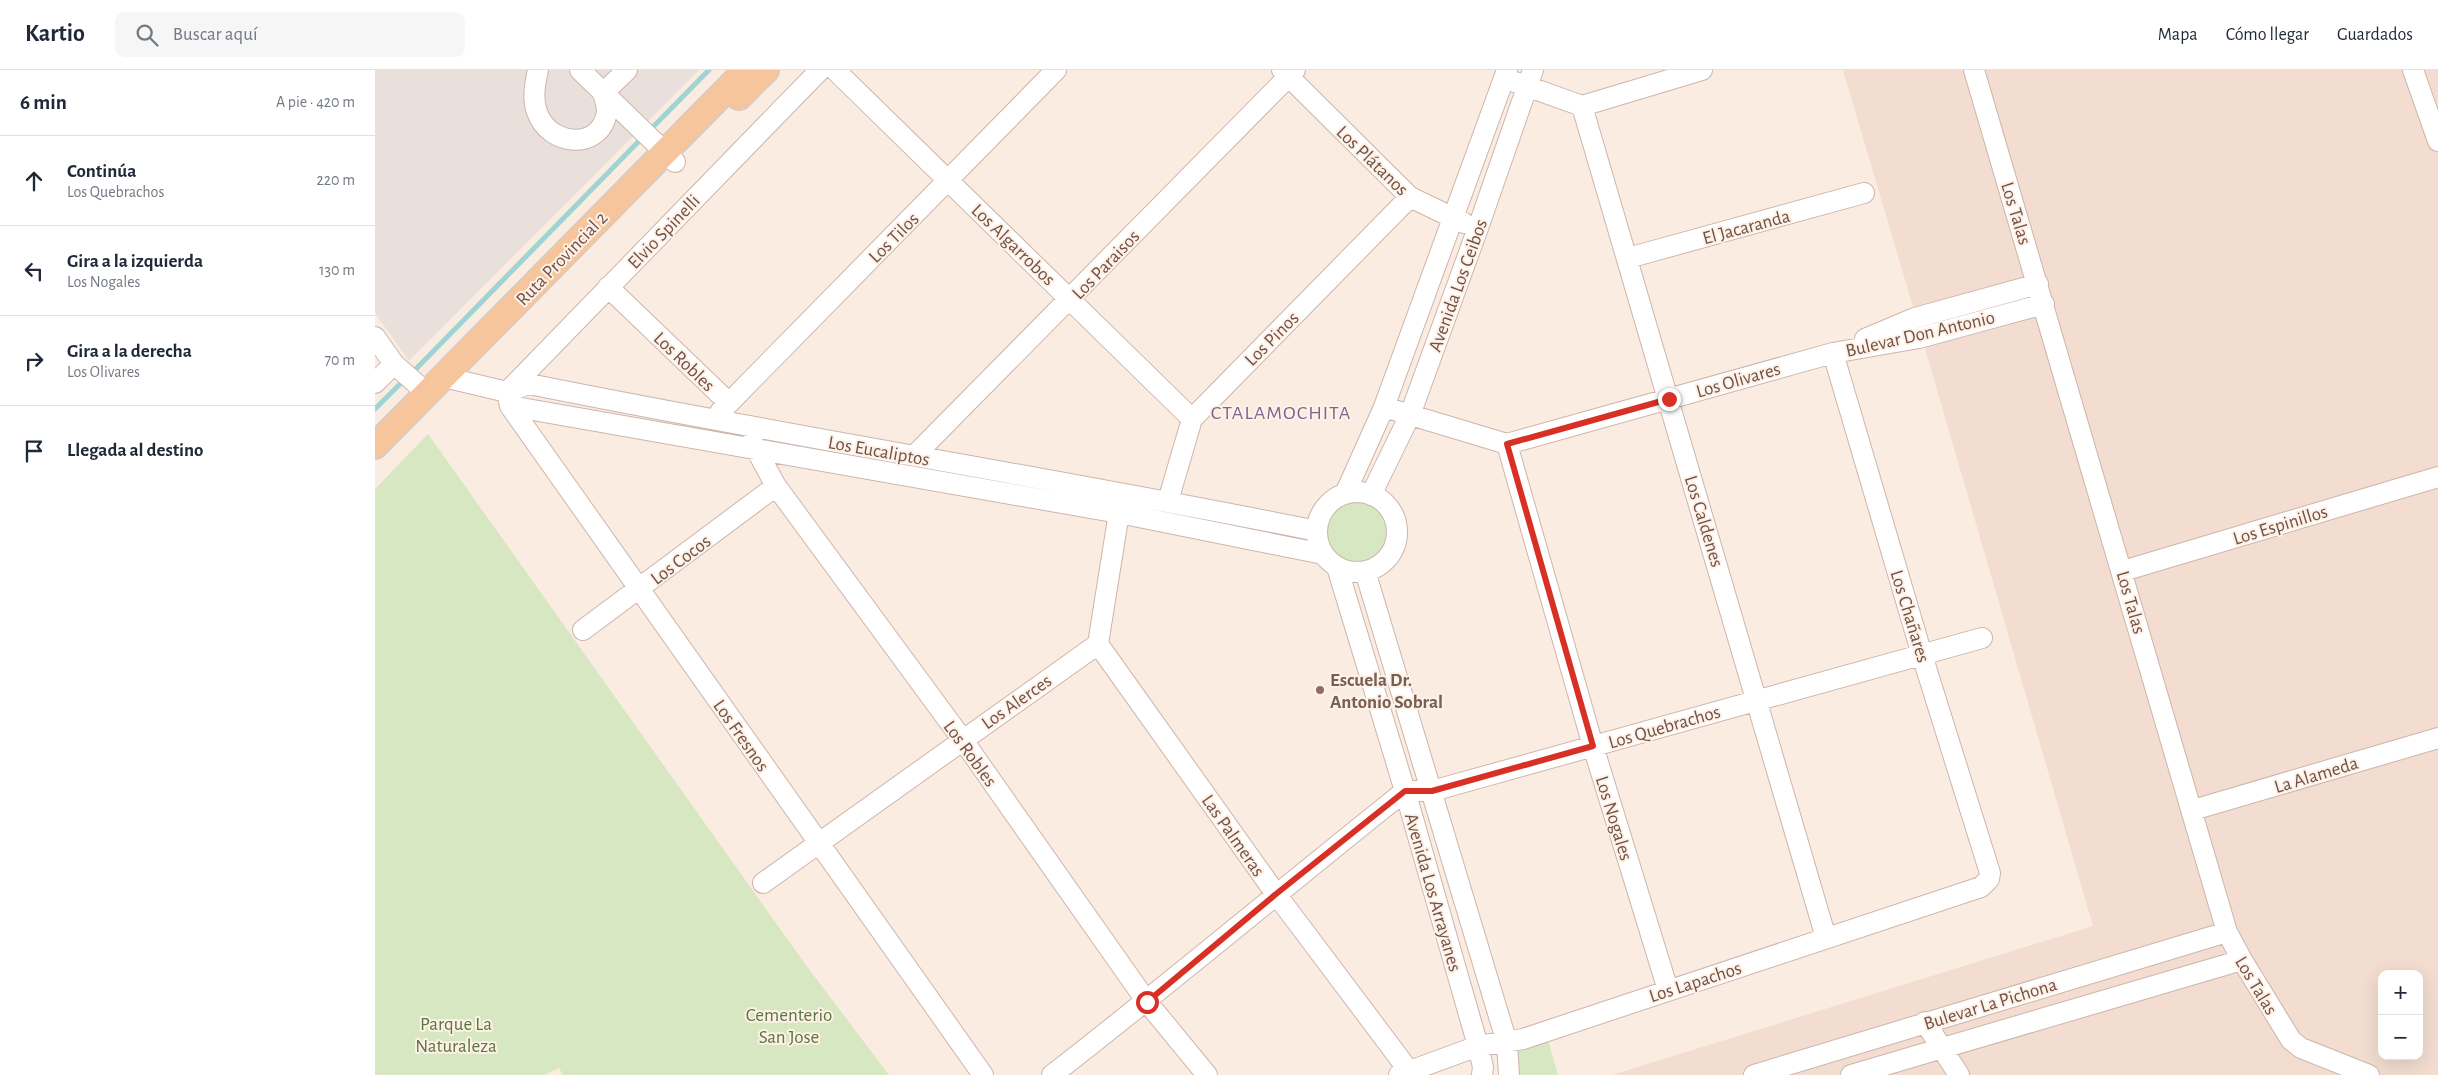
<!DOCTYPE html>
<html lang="es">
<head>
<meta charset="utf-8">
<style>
  :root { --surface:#fff; --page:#f6f6f7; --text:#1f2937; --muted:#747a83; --line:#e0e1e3 }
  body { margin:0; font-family:"Alegreya Sans",sans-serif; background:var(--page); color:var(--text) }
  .controls { position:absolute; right:15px; bottom:15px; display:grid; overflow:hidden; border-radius:10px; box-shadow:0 5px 20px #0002 }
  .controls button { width:45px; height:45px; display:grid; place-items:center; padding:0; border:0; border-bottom:1px solid var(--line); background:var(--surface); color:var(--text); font:25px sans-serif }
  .stop { position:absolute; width:15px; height:15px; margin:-11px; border:4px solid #d93025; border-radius:50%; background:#fff }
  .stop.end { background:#d93025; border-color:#fff; box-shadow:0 1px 5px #0008 }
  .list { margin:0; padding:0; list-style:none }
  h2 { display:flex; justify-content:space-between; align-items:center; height:65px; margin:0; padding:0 20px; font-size:21px }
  h2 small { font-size:16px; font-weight:400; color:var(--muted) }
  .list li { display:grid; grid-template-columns:32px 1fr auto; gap:15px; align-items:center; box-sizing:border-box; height:90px; padding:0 20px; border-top:1px solid var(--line) }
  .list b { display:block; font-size:19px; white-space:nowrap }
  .list p { margin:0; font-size:16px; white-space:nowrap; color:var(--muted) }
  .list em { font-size:16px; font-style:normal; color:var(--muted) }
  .icon { flex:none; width:28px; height:28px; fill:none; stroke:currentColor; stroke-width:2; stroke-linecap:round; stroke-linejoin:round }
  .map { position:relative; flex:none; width:2063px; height:1005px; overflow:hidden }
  header { display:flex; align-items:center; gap:30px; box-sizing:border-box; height:70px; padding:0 25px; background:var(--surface); border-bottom:1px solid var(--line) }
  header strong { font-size:24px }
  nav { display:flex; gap:28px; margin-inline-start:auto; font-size:18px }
  .search { width:350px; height:45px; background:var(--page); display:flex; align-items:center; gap:12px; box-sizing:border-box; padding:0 18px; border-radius:10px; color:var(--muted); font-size:19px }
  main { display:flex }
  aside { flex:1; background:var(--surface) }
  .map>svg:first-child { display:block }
  .residential { fill:#f2ddd0; fill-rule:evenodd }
  .industrial { fill:#e9e0dc }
  .green { fill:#d7e7c1 }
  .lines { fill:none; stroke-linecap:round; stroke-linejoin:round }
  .stream { stroke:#9ed4d3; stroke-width:5 }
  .minor-casing { stroke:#cdb5ab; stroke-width:22 }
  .major-casing { stroke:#d4cbc8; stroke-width:28 }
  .minor { stroke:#fff; stroke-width:20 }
  .major { stroke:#f6c59c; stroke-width:25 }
  .route { stroke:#d93025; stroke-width:6 }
  .education-dot { fill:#8d6e63; stroke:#fef1e6; stroke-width:2 }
  .labels { text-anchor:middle; stroke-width:4; stroke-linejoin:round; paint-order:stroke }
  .street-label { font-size:19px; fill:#705149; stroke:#fef1e6 }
  .education-label { font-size:19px; font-weight:bold; fill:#785e54; stroke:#fef1e6; text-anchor:start }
  .park-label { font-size:19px; fill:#5a7642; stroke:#fef1e6 }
  .neighbourhood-label { font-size:20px; letter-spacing:1px; fill:#7c6593; stroke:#fef1e6 }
</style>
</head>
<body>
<header>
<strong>Kartio</strong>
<div class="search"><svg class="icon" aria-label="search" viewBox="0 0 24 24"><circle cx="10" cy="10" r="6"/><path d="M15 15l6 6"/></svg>Buscar aquí</div>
<nav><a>Mapa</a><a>Cómo llegar</a><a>Guardados</a></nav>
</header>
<main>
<aside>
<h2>6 min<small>A pie · 420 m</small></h2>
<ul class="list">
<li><svg class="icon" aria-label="ahead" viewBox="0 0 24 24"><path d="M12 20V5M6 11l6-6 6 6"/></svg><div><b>Continúa</b><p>Los Quebrachos</p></div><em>220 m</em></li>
<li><svg class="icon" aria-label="left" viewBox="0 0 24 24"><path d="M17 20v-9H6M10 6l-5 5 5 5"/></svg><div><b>Gira a la izquierda</b><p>Los Nogales</p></div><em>130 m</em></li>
<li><svg class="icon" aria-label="right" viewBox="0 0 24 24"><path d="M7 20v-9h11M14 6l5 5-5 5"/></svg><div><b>Gira a la derecha</b><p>Los Olivares</p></div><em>70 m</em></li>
<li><svg class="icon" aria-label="arrive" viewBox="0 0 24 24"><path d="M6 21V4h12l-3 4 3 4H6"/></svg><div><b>Llegada al destino</b></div></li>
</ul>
</aside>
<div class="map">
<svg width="2063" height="1005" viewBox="0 0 2063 1005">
  <rect width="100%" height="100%" fill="#fbece1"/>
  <!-- residential -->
  <path class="residential" d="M1468,0h595v1005h-826l481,-149 -169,-581 14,-4 -10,-37 -15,3zM2007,904h37v82h-37z"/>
  <!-- industrial -->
  <path class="industrial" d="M0,0h324l-290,291 -34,-48z"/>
  <!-- green -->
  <path class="green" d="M53,364l377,530 84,111h-326l-4,-7 -15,7h-169v-586z
    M942 462a40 40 0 1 1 80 0a40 40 0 1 1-80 0Z
    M1173,970l10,35h-41l1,-26z"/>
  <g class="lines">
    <!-- stream -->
    <path class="stream" d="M274,61l60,-61
      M36,304l232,-237
      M0,339l30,-30"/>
    <defs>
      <path id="minor" d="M163,0c-3,14 -6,28 -1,42 12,35 64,39 70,0 0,-6 -2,-13 -4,-19l24,-23
        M205,0l95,92
        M460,0l357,349
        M907,0l128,127 54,26
        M1599,0l253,862 15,28 49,80 10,8 68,27
        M2038,0l25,71
        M1140,12l67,24 120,-36
        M1207,36l244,832
        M1253,188l236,-65
        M233,217l121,116 -9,9
        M0,267l19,27 33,29
        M1490,269l50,-21 123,-34
        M69,307l63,15 22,-8c262,53 526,94 788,147
        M0,313l19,-19
        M135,319l310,-319
        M132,322l3,14 473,669
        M354,333l327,-333
        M135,336l609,107 204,41
        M1009,337l123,37 326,-91 86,-15 125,-34
        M377,372l24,44 186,253 185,263 60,73
        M1132,374l86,302 75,244
        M539,386l381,-386
        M942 462a40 40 0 1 1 80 0a40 40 0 1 1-80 0Z
        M970,424l39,-87 123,-337
        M996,425l39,-80 68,-187 55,-158
        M793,431l24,-82 218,-222
        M962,497l68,224 73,255 5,21 -1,8
        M990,501l142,472 2,32
        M1748,501l315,-94
        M208,560l193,-144
        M723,574l178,250 133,177
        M1818,740l245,-72
        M388,813l335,-239 23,-144
        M1550,952l34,53
        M677,1005c120,-93 235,-190 353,-284h27l550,-153
        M1024,1005l79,-29 45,-7 458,-152 8,-8 1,-6 -68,-218 -89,-302
        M1379,1005l473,-143
        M1476,1005l391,-115"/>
      <path id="major" d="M364,27l27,-27
        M0,376l371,-376"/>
    </defs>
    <!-- minor casing -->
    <use href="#minor" class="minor-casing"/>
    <!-- major casing -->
    <use href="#major" class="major-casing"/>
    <!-- minor -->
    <use href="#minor" class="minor"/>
    <!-- major -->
    <use href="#major" class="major"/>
  </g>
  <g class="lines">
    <!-- route -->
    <path class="route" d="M772,932l129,-108 129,-103h27l161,-45 -86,-302 162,-45"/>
  </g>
  <!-- markers -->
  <circle class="education-dot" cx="945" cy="620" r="5"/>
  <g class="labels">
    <!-- street labels -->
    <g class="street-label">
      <text transform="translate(998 90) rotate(44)" y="7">Los Plátanos</text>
      <text transform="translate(1642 143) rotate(73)" y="7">Los Talas</text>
      <text transform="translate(1371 156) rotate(-15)" y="7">El Jacaranda</text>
      <text transform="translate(288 161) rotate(-46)" y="7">Elvio Spinelli</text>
      <text transform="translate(518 167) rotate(-45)" y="7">Los Tilos</text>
      <text transform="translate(639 174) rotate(44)" y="7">Los Algarrobos</text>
      <text transform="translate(186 188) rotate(-46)" y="7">Ruta Provincial 2</text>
      <text transform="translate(730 194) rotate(-46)" y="7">Los Paraisos</text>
      <text transform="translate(1082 215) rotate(-70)" y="7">Avenida Los Ceibos</text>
      <text transform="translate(1545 263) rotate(-13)" y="7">Bulevar Don Antonio</text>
      <text transform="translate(896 268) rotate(-45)" y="7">Los Pinos</text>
      <text transform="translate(310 291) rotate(44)" y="7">Los Robles</text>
      <text transform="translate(1363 309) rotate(-16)" y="7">Los Olivares</text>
      <text transform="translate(504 380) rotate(10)" y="7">Los Eucaliptos</text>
      <text transform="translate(1330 451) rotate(73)" y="7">Los Caldenes</text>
      <text transform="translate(1905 454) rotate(-17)" y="7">Los Espinillos</text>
      <text transform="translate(305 489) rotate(-37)" y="7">Los Cocos</text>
      <text transform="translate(1757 532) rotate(74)" y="7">Los Talas</text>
      <text transform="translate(1536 546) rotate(73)" y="7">Los Chañares</text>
      <text transform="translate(641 631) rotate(-35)" y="7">Los Alerces</text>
      <text transform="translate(1289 656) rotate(-16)" y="7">Los Quebrachos</text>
      <text transform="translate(367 665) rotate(55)" y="7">Los Fresnos</text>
      <text transform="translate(596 683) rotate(54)" y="7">Los Robles</text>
      <text transform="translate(1941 704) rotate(-17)" y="7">La Alameda</text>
      <text transform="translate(1240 748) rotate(73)" y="7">Los Nogales</text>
      <text transform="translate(859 765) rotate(55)" y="7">Las Palmeras</text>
      <text transform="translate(1059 822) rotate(74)" y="7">Avenida Los Arrayanes</text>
      <text transform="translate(1320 911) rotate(-18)" y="7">Los Lapachos</text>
      <text transform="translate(1882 915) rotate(59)" y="7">Los Talas</text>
      <text transform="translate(1615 933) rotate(-17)" y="7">Bulevar La Pichona</text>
    </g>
    <!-- education labels -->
    <g class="education-label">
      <text x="955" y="616">Escuela Dr.<tspan x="955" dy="22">Antonio Sobral</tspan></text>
    </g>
    <!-- park labels -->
    <g class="park-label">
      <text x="414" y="951">Cementerio<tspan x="414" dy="22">San Jose</tspan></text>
      <text x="81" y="960">Parque La<tspan x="81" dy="22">Naturaleza</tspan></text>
    </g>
    <!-- neighbourhood labels -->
    <g class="neighbourhood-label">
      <text x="906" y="349">CTALAMOCHITA</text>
    </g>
  </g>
</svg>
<div class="controls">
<button>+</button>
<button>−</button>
</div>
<div class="stop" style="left:772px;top:932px"></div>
<div class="stop end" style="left:1294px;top:329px"></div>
</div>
</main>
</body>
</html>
